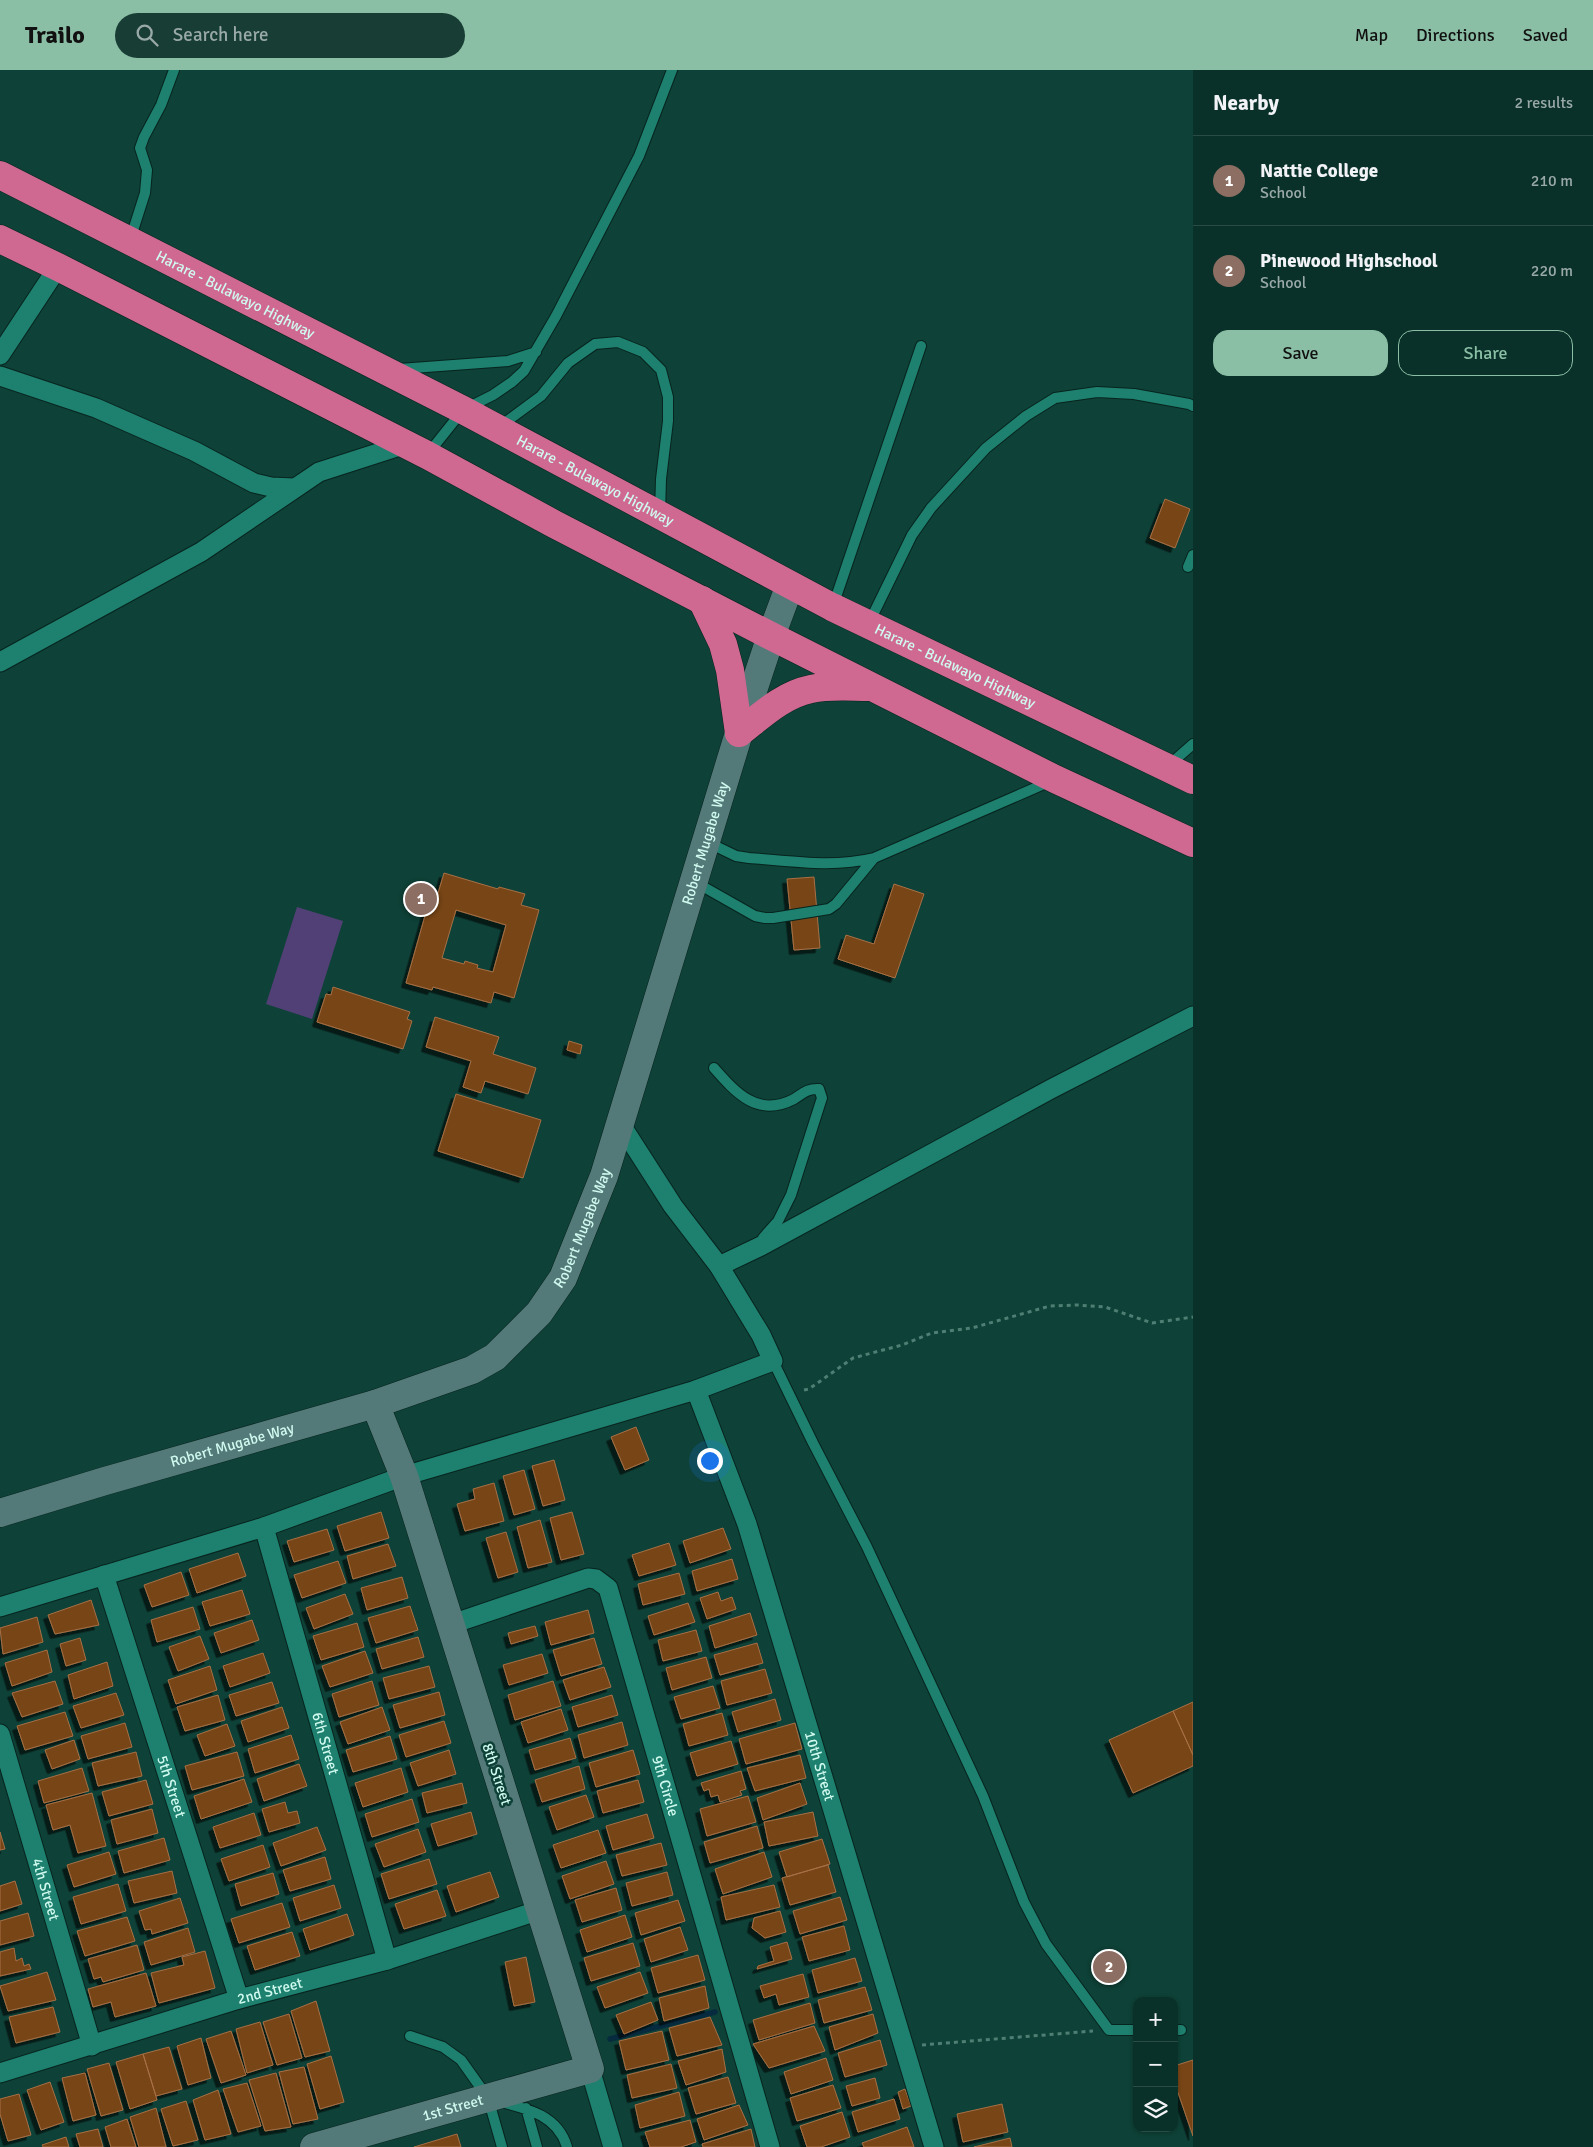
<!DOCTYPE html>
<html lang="en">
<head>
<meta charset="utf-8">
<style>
  :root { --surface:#0a3129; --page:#183d35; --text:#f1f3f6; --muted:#99a9a8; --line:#2a4c46; --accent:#8abfa5 }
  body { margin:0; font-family:Signika,sans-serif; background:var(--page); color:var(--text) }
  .controls { position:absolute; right:15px; bottom:15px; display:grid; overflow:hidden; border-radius:10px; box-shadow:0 1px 4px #0004 }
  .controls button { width:45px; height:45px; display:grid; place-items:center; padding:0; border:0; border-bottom:1px solid var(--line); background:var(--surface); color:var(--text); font:25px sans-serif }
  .you { position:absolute; left:709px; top:1390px; width:18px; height:18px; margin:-12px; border:4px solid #fff; border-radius:50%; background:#1a73e8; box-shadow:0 0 0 8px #1a73e833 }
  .badge { display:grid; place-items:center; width:32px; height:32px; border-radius:50%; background:var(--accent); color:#fff; font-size:16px; font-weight:700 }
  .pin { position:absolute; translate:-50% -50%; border:2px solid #fff; box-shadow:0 1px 5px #0006 }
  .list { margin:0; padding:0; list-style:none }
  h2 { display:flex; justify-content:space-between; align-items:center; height:65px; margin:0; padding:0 20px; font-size:21px }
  h2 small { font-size:16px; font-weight:400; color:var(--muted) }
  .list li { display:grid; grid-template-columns:32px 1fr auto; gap:15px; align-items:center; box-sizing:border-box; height:90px; padding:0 20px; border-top:1px solid var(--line) }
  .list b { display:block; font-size:19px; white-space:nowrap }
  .list p { margin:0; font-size:16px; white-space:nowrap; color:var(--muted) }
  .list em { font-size:16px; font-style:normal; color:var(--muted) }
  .actions { display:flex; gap:10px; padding:15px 20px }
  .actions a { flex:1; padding:11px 0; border:1px solid var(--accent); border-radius:15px; text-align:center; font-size:18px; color:var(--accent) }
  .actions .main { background:var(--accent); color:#111 }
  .icon { flex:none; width:28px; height:28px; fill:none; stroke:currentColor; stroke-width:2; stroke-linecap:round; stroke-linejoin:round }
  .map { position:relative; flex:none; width:1193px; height:2077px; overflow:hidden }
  header { display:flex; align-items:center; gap:30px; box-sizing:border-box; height:70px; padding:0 25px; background:var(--accent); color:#111 }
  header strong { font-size:24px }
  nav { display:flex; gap:28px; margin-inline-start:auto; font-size:18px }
  .search { width:350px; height:45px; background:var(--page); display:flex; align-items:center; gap:12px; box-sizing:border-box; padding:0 18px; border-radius:28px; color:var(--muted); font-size:19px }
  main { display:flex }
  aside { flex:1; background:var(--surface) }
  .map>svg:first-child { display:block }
  .green { fill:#514075 }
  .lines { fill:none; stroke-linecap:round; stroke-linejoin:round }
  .stream { stroke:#062b3f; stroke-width:5.5 }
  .building { fill:#784418; stroke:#a77045; fill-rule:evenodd; filter:url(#shadow) }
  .lane-casing { stroke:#07241f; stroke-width:12 }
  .street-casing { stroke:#07241f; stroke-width:21 }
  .secondary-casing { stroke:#07241f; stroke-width:29 }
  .highway-casing { stroke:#07241f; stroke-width:29 }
  .path { stroke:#4e7e74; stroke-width:3; stroke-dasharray:4 4; stroke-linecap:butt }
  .lane { stroke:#1e806e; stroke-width:10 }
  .street { stroke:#1e806e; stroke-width:19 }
  .secondary { stroke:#537978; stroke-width:28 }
  .highway { stroke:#d06991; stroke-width:28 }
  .labels { text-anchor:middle; stroke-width:5; stroke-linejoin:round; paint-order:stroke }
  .street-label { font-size:15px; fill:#d0faef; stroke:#0e4137 }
</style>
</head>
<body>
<header>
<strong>Trailo</strong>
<div class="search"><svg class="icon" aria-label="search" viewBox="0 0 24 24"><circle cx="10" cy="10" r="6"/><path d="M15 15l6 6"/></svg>Search here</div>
<nav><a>Map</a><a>Directions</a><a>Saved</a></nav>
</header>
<main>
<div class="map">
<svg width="1193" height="2077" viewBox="0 0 1193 2077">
  <defs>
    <filter id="shadow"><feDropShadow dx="-4.5" dy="4.5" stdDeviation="0" flood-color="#0009"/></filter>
  </defs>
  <rect width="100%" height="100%" fill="#0e4137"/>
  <!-- green -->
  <path class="green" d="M297,837l46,14 -31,98 -46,-15z"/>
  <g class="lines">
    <!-- stream -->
    <path class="stream" d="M610,1969l105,-27"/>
  </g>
  <!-- building -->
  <path class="building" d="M1165,429l25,10 -15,39 -25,-10z
    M444,803l54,16 1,-2 26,7 -4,11 18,5 -25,88 -20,-6 -3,11 -58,-16 -1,3 -26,-7 24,-85 6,2zM456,840l50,15 -13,47 -16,-4 1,-3 -13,-4 -1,3 -22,-6z
    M814,807l6,71 -26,2 -7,-71z
    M894,814l30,10 -29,84 -57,-19 8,-24 28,9z
    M333,917l77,25 -3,7 5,2 -9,28 -86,-27 9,-28 5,1z
    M435,947l64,20 -6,17 43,14 -8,26 -43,-13 -4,12 -18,-6 8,-26 -45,-14z
    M569,971l13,4 -2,9 -13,-4z
    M456,1024l85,26 -18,58 -85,-27z
    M636,1357l13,33 -24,10 -14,-33z
    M554,1390l11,40 -22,6 -11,-40z
    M524,1400l11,39 -21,6 -11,-39z
    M494,1413l10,38 -39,10 -8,-27 18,-5 -2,-10z
    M381,1442l8,26 -44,13 -8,-25z
    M572,1442l12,42 -23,6 -11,-42z
    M540,1450l12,42 -24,6 -11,-41z
    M723,1458l8,21 -41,14 -7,-22z
    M327,1459l7,21 -40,12 -7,-21z
    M506,1462l12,40 -20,6 -12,-40z
    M669,1473l7,22 -37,11 -7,-21z
    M388,1474l8,22 -43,13 -6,-23z
    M238,1483l8,23 -49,17 -8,-24z
    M732,1489l6,20 -41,12 -5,-20z
    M338,1491l8,22 -44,15 -8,-23z
    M181,1502l8,23 -37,12 -8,-22z
    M679,1503l6,21 -42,11 -5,-21z
    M402,1507l6,21 -41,12 -6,-22z
    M242,1520l8,24 -40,12 -8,-24z
    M718,1522l3,9 11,-4 4,12 -29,10 -7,-21z
    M345,1524l8,20 -39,15 -8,-21z
    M91,1530l8,25 -44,9 -7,-19z
    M688,1533l7,19 -41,13 -6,-19z
    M410,1536l8,24 -42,13 -8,-25z
    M193,1537l7,22 -43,13 -6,-22z
    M588,1540l6,23 -43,12 -6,-23z
    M750,1543l7,22 -42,13 -6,-22z
    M37,1547l6,25 -40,12 -3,-26z
    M252,1550l7,20 -38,13 -7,-20z
    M357,1553l7,24 -43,13 -8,-24z
    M535,1556l3,10 -27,8 -3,-11z
    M696,1560l6,21 -39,10 -5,-21z
    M200,1566l9,23 -31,12 -9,-24z
    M418,1567l6,20 -42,12 -6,-20z
    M80,1568l6,22 -20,6 -6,-22z
    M594,1568l8,26 -41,12 -8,-26z
    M757,1573l6,20 -43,12 -6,-20z
    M47,1580l5,22 -40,14 -7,-23z
    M365,1581l8,22 -43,14 -8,-21z
    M263,1583l7,20 -40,14 -7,-21z
    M542,1584l6,19 -39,12 -6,-20z
    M706,1587l6,21 -40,12 -6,-22z
    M107,1592l6,24 -39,13 -6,-24z
    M210,1596l7,24 -41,14 -8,-24z
    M429,1596l6,21 -46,12 -6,-21z
    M604,1597l7,20 -41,13 -7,-20z
    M765,1599l7,24 -45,12 -6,-24z
    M55,1611l8,23 -41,13 -10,-24z
    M372,1611l7,24 -40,12 -7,-23z
    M553,1611l8,25 -46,14 -7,-25z
    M272,1612l7,21 -43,13 -7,-21z
    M713,1616l7,22 -39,11 -7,-22z
    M439,1622l6,23 -45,13 -7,-23z
    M116,1623l8,22 -43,13 -8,-22z
    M218,1625l7,25 -40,11 -8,-24z
    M612,1625l6,20 -40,12 -6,-20z
    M775,1629l6,21 -43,12 -6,-20z
    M1193,1632v53l-20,-44z
    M282,1637l7,21 -41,14 -7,-21z
    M382,1637l8,23 -42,14 -8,-22z
    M561,1639l7,21 -40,13 -7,-21z
    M1173,1641l20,44v11l-60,27 -24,-53z
    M65,1642l8,24 -48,14 -8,-24z
    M722,1643l6,22 -39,11 -6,-22z
    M444,1651l7,22 -45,14 -7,-22z
    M622,1652l6,23 -44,13 -6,-23z
    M125,1653l7,24 -44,12 -7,-23z
    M795,1653l7,26 -56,15 -7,-25z
    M227,1654l8,22 -30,10 -8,-21z
    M291,1665l8,24 -44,14 -7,-24z
    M390,1666l7,23 -44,13 -7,-22z
    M570,1668l6,20 -41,12 -6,-20z
    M74,1670l6,19 -28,10 -7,-19z
    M731,1671l7,23 -41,12 -7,-23z
    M449,1680l7,24 -38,12 -8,-23z
    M633,1680l7,24 -44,13 -7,-24z
    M136,1682l6,24 -44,10 -6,-23z
    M237,1682l7,24 -52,14 -7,-24z
    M800,1685l6,23 -51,13 -8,-23z
    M299,1694l8,22 -43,15 -7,-22z
    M579,1696l6,23 -43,13 -7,-22z
    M82,1698l7,23 -45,12 -6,-22z
    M401,1698l7,24 -45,15 -8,-24z
    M741,1701l5,18 -6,2 2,4 -22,7 -2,-7 -7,2 -2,-8 -5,2 -3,-8z
    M244,1709l8,23 -51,17 -7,-23z
    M146,1710l7,24 -44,12 -7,-24z
    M638,1710l6,22 -41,11 -6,-22z
    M462,1713l5,20 -40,10 -5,-20z
    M800,1713l7,21 -44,16 -6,-22z
    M92,1723l14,53 -28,7 -8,-28 -17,5 -7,-25z
    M586,1725l8,22 -37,13 -8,-23z
    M748,1726l8,26 -49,14 -7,-27z
    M412,1729l7,23 -47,15 -7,-23z
    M285,1732l3,11 9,-2 3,12 -31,9 -7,-23z
    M152,1739l6,24 -41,11 -6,-24z
    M471,1742l6,22 -39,12 -7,-22z
    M813,1742l5,24 -49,10 -5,-24z
    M254,1743l7,22 -41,13 -7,-21z
    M647,1744l7,24 -41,12 -7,-24z
    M757,1756l6,22 -53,15 -6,-21z
    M317,1757l9,23 -45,16 -8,-23z
    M418,1759l8,23 -42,15 -9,-23z
    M598,1760l8,23 -45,15 -8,-23z
    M0,1762l5,17 -5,1z
    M164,1768l6,22 -46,13 -6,-22z
    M822,1769l8,25 -43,13 -8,-25z
    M661,1773l6,22 -45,11 -6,-21z
    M263,1775l7,22 -41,14 -8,-22z
    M109,1782l7,22 -42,13 -7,-22z
    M764,1782l8,25 -49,17 -8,-25z
    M325,1787l6,22 -41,12 -7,-21z
    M429,1789l8,25 -48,15 -8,-25z
    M606,1791l8,23 -44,15 -8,-23z
    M828,1795l8,27 -46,13 -8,-27z
    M172,1801l5,22 -43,10 -6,-22z
    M490,1802l9,25 -43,15 -9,-26z
    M667,1802l6,23 -41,11 -6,-23z
    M273,1803l6,21 -38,12 -6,-22z
    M15,1811l7,23 -22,7v-25z
    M118,1814l8,27 -45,13 -8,-27z
    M334,1815l7,23 -41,13 -7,-23z
    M774,1815l6,22 -54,13 -5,-23z
    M616,1818l6,22 -40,12 -7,-22z
    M437,1820l9,26 -42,13 -9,-25z
    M840,1827l7,23 -47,14 -7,-23z
    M180,1828l8,25 -36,11 -1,-5 -6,1 -6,-19z
    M678,1830l7,21 -44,14 -6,-22z
    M282,1833l8,24 -51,16 -8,-24z
    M780,1841l6,21 -21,6 -13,-10 2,-10z
    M28,1843l6,23 -34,9v-24z
    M347,1844l7,21 -44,15 -7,-21z
    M625,1845l7,22 -45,15 -7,-22z
    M127,1847l8,24 -50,15 -8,-25z
    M844,1856l6,24 -41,11 -7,-24z
    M680,1857l8,23 -37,12 -7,-23z
    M188,1858l7,24 -44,13 -7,-23z
    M292,1862l8,24 -45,14 -8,-24z
    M787,1872l5,17 -35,10 1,-3 16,-5 -4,-14z
    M633,1873l7,23 -49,15 -7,-23z
    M137,1875l7,25 -41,12 -2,-5 -7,2 -6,-20z
    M14,1878l2,13 6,-3 2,8 5,-2 2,5 -31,7v-24z
    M205,1881l10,37 -56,15 -8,-30 33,-8 -2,-8z
    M698,1885l7,25 -47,13 -7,-25z
    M526,1887l9,45 -21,4 -9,-44z
    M855,1888l7,23 -44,12 -6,-23z
    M47,1902l9,28 -48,11 -8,-25z
    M640,1902l8,21 -43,15 -8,-21z
    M146,1903l10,33 -41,11 -4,-15 -18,5 -5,-18z
    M803,1904l6,23 -30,8 -3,-11 -12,4 -4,-12z
    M705,1916l4,22 -45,13 -5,-23z
    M865,1917l7,23 -48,13 -6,-23z
    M316,1931l14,50 -25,6 -14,-46z
    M651,1932l7,18 -34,14 -8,-19z
    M810,1933l5,20 -56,17 -6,-20z
    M53,1937l7,25 -44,11 -7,-26z
    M289,1944l13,44 -25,7 -14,-43z
    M873,1944l5,19 -43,17 -6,-23z
    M710,1947l12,28 -45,11 -8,-28z
    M260,1952l13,43 -26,8 -11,-44z
    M814,1956l11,25 -56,17 -16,-24z
    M231,1961l15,44 -25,8 -15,-44z
    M662,1961l7,29 -43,10 -7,-29z
    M201,1968l10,40 -23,7 -11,-39z
    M880,1970l7,25 -42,12 -7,-24z
    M169,1977l13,42 -26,7 -13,-42z
    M722,1979l4,23 -40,13 -8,-24z
    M143,1984l14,46 -27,9 -14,-47z
    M331,1986l13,46 -24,7 -13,-45z
    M826,1988l7,22 -42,14 -7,-22z
    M1193,1990v76l-19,-55v-15z
    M109,1993l14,47 -22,6 -14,-47z
    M671,1994l6,24 -45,10 -5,-23z
    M304,1997l14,52 -25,5 -14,-52z
    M85,2003l11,42 -23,6 -11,-43z
    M276,2003l15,54 -26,4 -16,-51z
    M728,2007l8,26 -40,11 -8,-26z
    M875,2008l5,20 -28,8 -6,-20z
    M50,2012l14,40 -23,8 -14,-40z
    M247,2013l14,43 -23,6 -15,-43z
    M833,2015l8,23 -44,13 -7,-23z
    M905,2019l6,17 -8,3 -5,-17z
    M218,2020l13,44 -26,6 -12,-40z
    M679,2022l6,24 -45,12 -5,-23z
    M19,2024l12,41 -23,6 -8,-27v-15z
    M894,2029l6,20 -42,13 -6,-20z
    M186,2031l12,39 -25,6 -12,-37z
    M1002,2034l6,28 -45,10 -6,-28z
    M739,2035l9,20 -44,15 -7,-21z
    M156,2038l10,39h-27l-9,-30z
    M842,2042l8,25 -29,10h-14l-7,-21z
    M127,2049l9,28h-25l-6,-20z
    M690,2050l6,22 -15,5h-31l-5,-15z
    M907,2057l7,20h-50l-2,-4z
    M98,2059l5,18h-23l-4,-13z
    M751,2059l4,18h-52l-1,-3z
    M457,2064l4,13h-47z
    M66,2067l3,10h-26l-1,-2z
    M1010,2068l2,9h-38z"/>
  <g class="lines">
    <defs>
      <path id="lane" d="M130,170l15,-47 2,-23 -7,-22 4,-11 17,-32 13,-35
        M399,299l109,-8 28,-9
        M499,357l42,-31 27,-33 27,-19 23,-2 25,10 18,18 7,27v24l-7,58 -1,34
        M427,385l36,-45 30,-15 19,-13 12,-11 32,-55 83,-160 33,-86
        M1188,497l5,-12
        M833,536l88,-260
        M869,553l43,-88 19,-27 55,-60 40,-32 29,-18 42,-6 37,2 55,10 4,2
        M1168,696l25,-22
        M707,772l29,14 13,2c42,3 83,10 125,0l177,-77
        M695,812l60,34 10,2h8l56,-9 7,-5 38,-46
        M714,998c22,25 44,50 80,31 8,-5 14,-11 25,-10l3,9 -2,6 -29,91 -13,26 -15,17 -1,5
        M773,1291l40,82 54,104 116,249 41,106 22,42 63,86h28
        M1174,1960h7
        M410,1966l33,11 18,13 27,38 14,49
        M501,2032c28,7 57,14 66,45
        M526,2038l11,39"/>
      <g id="street">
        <path d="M0,285l58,-88"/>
        <path d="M0,306l96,32 98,43 60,32 17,4 23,1"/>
        <path d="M0,592l201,-110 118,-80 87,-28"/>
        <path d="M719,1196l42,-20 290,-157 142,-73"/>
        <path id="s1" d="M696,1320l51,134 187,623"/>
        <path id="s2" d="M264,1457l123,433"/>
        <path id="s3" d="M104,1505l135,424"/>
        <path d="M0,1537l264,-80 140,-51 292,-86 77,-29 -12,-26 -42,-69 -46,-60 -52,-81"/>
        <path id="s4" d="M449,1555l139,-47 8,1 12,9 162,559"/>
        <path id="s5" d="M0,1664l92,312"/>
        <path d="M590,1999l23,78"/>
        <path id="s6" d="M0,2003l239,-74 148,-39 153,-50"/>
      </g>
      <g id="secondary">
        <path id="s7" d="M0,1443l105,-32 270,-77 97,-34 23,-13 44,-44 24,-35 41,-102 135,-443 32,-97 19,-51"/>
        <path id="s8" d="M314,2077l276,-78 -186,-593 -29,-72"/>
      </g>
      <g id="highway">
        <path id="s9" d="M0,105l463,235 369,197 361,173"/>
        <path d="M0,169l58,28 369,188 127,69 217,112 284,143 138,64"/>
        <path d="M702,530l21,44 7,26 9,63"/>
        <path d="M739,663c22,-17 43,-38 72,-44 18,-4 39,-2 58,-2"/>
      </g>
    </defs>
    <!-- lane casing -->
    <use href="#lane" class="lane-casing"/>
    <!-- street casing -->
    <use href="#street" class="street-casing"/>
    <!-- secondary casing -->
    <use href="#secondary" class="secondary-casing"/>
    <!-- highway casing -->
    <use href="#highway" class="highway-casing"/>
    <!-- path -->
    <path class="path" d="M804,1320l5,-1 44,-31 49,-13 30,-12 40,-5 78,-22 27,-1 28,2 47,16 41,-6
      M922,1975l171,-14"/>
    <!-- lane -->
    <use href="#lane" class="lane"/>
    <!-- street -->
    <use href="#street" class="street"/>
    <!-- secondary -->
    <use href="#secondary" class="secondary"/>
    <!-- highway -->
    <use href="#highway" class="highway"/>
  </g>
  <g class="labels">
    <!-- street labels -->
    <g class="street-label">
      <text dy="5" stroke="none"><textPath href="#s9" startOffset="264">Harare - Bulawayo Highway</textPath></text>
      <text dy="5" stroke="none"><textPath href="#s9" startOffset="669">Harare - Bulawayo Highway</textPath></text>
      <text dy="5" stroke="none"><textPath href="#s9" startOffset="1074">Harare - Bulawayo Highway</textPath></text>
      <text dy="5" stroke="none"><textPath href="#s7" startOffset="1082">Robert Mugabe Way</textPath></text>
      <text dy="5" stroke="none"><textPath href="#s7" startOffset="678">Robert Mugabe Way</textPath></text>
      <text dy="5" stroke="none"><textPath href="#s7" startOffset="242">Robert Mugabe Way</textPath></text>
      <text dy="5" stroke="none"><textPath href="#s2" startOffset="225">6th Street</textPath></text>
      <text dy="5" stroke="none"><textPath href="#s1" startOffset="396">10th Street</textPath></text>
      <text transform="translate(497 1704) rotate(72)" y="5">8th Street</text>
      <text dy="5" stroke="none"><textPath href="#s4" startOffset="376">9th Circle</textPath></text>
      <text dy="5" stroke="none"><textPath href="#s3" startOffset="222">5th Street</textPath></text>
      <text dy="5" stroke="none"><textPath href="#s5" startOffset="162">4th Street</textPath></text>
      <text dy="5" stroke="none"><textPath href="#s6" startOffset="282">2nd Street</textPath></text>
      <text dy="5" stroke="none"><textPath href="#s8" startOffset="144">1st Street</textPath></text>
    </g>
  </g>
</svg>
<div class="controls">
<button>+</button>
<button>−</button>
<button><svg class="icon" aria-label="layers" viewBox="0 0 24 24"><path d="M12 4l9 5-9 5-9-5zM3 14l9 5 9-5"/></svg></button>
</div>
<div class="you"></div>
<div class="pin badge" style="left:421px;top:829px;background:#8d6e63">1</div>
<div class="pin badge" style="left:1109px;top:1897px;background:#8d6e63">2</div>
</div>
<aside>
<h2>Nearby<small>2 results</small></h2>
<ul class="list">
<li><span class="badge" style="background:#8d6e63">1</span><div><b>Nattie College</b><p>School</p></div><em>210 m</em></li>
<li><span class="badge" style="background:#8d6e63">2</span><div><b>Pinewood Highschool</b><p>School</p></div><em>220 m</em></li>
</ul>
<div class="actions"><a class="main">Save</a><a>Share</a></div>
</aside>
</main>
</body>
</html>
